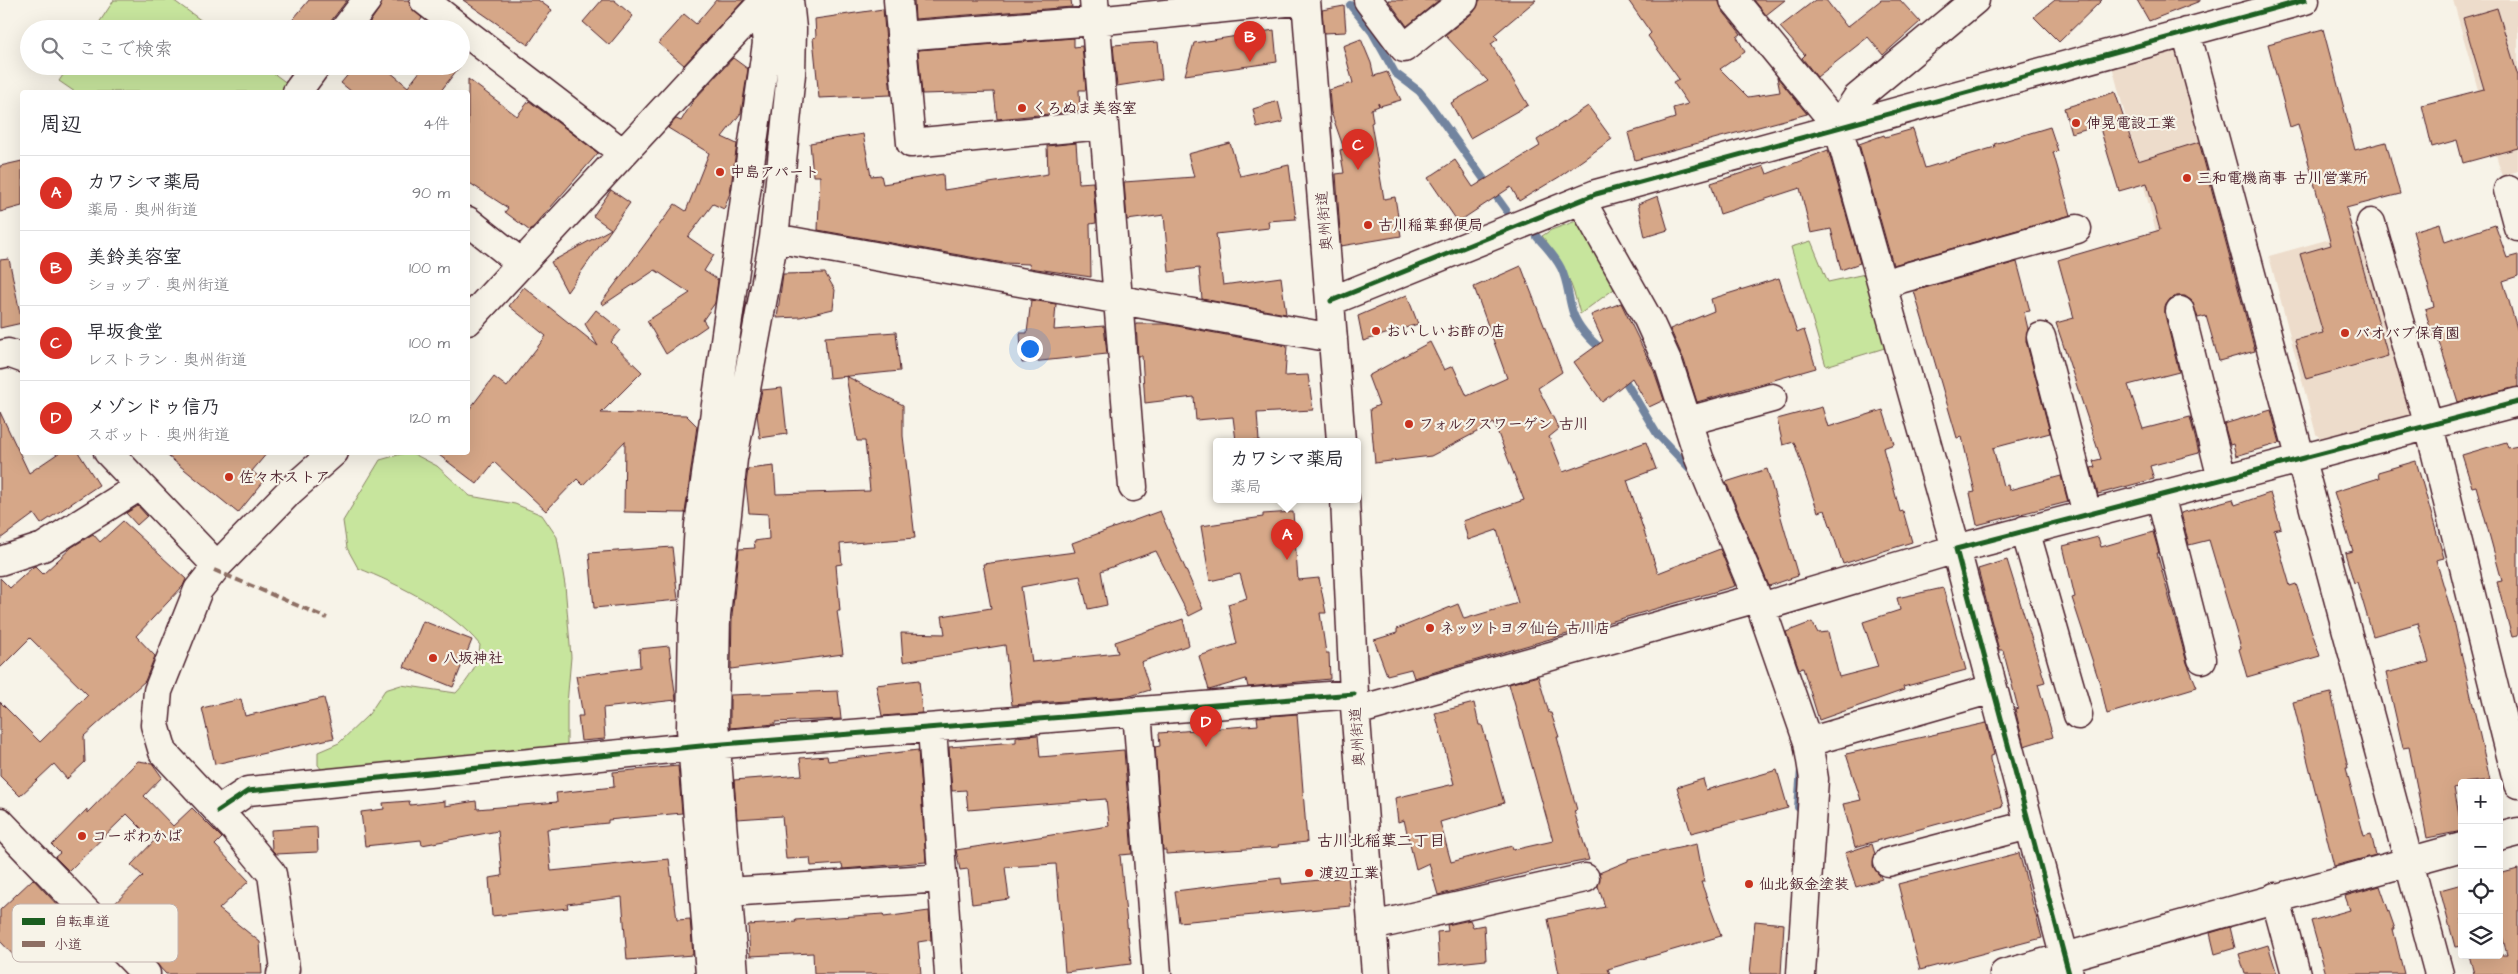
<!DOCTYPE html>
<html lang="ja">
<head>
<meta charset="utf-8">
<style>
  :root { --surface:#fff; --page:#f2f2f3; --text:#2b2b33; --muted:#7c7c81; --line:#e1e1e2; --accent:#d93025 }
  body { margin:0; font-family:"Architects Daughter","Klee One",sans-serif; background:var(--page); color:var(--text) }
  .controls { position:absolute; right:15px; bottom:15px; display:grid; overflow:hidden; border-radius:5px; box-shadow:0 5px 20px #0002 }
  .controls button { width:45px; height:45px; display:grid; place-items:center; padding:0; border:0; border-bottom:1px solid var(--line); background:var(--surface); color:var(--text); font:25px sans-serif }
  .you { position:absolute; left:1029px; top:348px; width:18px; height:18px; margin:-12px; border:4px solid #fff; border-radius:50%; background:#1a73e8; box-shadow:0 0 0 8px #1a73e833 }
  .badge { display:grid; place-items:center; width:32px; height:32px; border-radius:50%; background:var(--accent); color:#fff; font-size:16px; font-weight:700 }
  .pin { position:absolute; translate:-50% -41px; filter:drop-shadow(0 1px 2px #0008) }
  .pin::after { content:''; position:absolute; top:26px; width:18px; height:15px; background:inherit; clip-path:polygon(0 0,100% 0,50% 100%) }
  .popup { position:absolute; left:1213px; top:438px; width:148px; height:65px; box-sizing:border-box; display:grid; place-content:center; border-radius:5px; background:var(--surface); filter:drop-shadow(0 1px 4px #0005); font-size:16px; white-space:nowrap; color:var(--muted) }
  .popup b { font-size:19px; color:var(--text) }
  .popup::after { content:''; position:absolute; left:50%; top:100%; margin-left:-10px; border:10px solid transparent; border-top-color:var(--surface) }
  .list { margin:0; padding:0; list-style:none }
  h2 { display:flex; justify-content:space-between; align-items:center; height:65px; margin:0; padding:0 20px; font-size:21px }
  h2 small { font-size:16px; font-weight:400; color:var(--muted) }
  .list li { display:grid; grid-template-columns:32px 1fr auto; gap:15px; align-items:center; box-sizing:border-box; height:75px; padding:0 20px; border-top:1px solid var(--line) }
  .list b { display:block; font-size:19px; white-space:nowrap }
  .list p { margin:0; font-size:16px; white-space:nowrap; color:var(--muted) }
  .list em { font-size:16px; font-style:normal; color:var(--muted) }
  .icon { flex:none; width:28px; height:28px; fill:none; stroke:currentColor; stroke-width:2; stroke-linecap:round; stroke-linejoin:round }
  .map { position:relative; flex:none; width:2518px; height:974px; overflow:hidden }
  .search { position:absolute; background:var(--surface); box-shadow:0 5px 20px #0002; left:20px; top:20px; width:450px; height:55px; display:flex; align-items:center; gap:12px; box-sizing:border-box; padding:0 18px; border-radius:28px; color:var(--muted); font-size:19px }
  .panel { position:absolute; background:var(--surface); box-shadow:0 5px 20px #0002; left:20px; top:90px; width:450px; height:365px; border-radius:5px }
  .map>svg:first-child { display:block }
  .built { fill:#eddccb }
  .green { fill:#c7e59d; stroke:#888264 }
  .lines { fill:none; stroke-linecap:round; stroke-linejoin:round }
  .stream { stroke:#72849f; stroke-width:8 }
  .building { fill:#d6a788; stroke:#4a1f2b }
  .minor-casing { stroke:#4a1f2b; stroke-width:31 }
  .minor { stroke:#f7f3e8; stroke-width:28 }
  .quiet { stroke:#8d6e63; stroke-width:4; stroke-dasharray:8 4; stroke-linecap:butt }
  .cycleway-casing { stroke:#f7f3e8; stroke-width:8 }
  .cycleway { stroke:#1b5e20; stroke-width:5 }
  .poi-dot { fill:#c8321e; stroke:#f7f3e8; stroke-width:2 }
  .labels { text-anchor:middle; stroke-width:4.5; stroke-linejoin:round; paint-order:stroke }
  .poi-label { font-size:15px; font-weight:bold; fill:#4a1f2b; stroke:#f7f3e8; text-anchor:start }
  .street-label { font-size:15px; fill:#4a1f2b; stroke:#f7f3e8 }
  .neighbourhood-label { font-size:16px; font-weight:bold; fill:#4a1f2b; stroke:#f7f3e8 }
  .key { fill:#f7f3e8; stroke:#c3b3af; stroke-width:1 }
  .key-label { font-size:14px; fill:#4a1f2b }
</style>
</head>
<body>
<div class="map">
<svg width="2518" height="974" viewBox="0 0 2518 974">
  <rect width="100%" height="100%" fill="#f7f3e8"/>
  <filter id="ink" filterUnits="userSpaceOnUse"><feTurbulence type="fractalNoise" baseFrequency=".02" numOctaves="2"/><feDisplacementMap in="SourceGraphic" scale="10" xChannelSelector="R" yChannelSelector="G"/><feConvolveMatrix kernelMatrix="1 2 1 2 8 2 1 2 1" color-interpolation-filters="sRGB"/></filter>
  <g filter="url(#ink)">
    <!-- built -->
    <path class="built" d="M2453,0h65v171l-16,5z
      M2184,47l54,203 -72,19 -54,-203z
      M2365,229l50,189 -92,23 -7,-7 -47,-178z"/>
    <!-- green -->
    <path class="green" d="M114,0h59l40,29h-118z
      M69,66h195l24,18 -6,8h-207l-16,-11z
      M1582,219l39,65 -41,30c-8,-32 -17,-52 -38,-78l9,-6z
      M1811,241l17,41 37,-8 23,73 -62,19 -35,-119z
      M405,453h7l25,13 33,30 45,8 27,11 15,22 8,48 6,72 -4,47v49l-240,23 -9,-11v-13l21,-9 30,-29 16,-24 16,-5 55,8c14,-15 22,-27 24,-48 -27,-34 -82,-61 -122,-77l-11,-20 -4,-27 37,-61z"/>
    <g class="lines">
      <!-- stream -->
      <path class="stream" d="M1350,5l22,27 23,41 24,18 10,12 77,107
        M772,102l6,-43
        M1537,237c9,10 18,19 24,31 7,14 7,30 12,45 6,16 18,28 31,38
        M1621,374l36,60 37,39
        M1798,807l3,-38"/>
    </g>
    <!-- building -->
    <path class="building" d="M309,0h38l-22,29h-40z
      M382,0h27l1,6 12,12 -7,11h-50l14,-20z
      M463,0h75l14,10 -24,35z
      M602,0h12l19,16 -24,29 -26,-23z
      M716,0h28l-60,65 -26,-22 26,-29 12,10z
      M914,0h157l1,7 -157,12z
      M1388,0h51l-32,26z
      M1479,0h57l-42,35 4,4 -7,5 37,61 -58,33 -19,-35 37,-22 -43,-46 29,-23z
      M1628,0h91l3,10 19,24 -4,3 8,15 -25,17 28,28 32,-5 -3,-15 30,37 -172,46 -7,-27 47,-15 -2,-10 15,-4 -15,-22 6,-3 -31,-43 3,-3z
      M1754,0h31l-19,15z
      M1815,0h11l21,27 34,-27h19l20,22 -37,33 -15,-18 -51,40 -15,-19 3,-3 -25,-28z
      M2055,0h47l-43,42 -25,-25z
      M2137,0h63v1l-51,20z
      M1344,6l2,26 -22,1 -2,-23z
      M2497,8l21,68v72l-55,15 -6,-23 -25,7 -10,-42 62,-16 -21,-71z
      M883,9l8,86 -72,3 -6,-60 3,-1 -1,-18z
      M2323,29l32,121 31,-8 14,52 -54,14 42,148 -82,23 -11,-39 28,-7 -23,-79 31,-9 -33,-121 -8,3 -22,-83z
      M1274,30l3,32 -92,13 9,-32z
      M1074,38v9l8,-1 4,44h-7l1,21 -83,8 -3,-27 -72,2 -4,-44z
      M1361,39l10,24 3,13 13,-4 14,28 -21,6 -2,-3 1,3 -8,3 2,13 -2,1 13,76 11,-2 6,39 -60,10 -5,-72 8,-1 -4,-23 4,-1 -13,-37 -2,-22 24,-7 -10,-37z
      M1158,42l4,37 -45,7 -4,-41z
      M733,58l15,11 -7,44 -19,24 15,7 -7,49 -6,16 -11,-5 -25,33 26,18 -10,16 14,9 -3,23 -12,17 4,6 -41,28 -19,-33 43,-28 -35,-23 -52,35 -2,-2 74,-99 11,7 23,-58 -41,-25 8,-9 5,2 12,-20z
      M355,66h28l25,21 16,-21h36l-20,26h-88l-11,-9z
      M468,79l49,37 12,-15 69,52 -68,78 -25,-19 3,-4 -40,-26z
      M2115,92l23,69 61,-19 56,209 -36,10 -13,-45 -8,2 -6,-17 -7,-5h-8l-7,3 -5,7v9l14,57 -51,13 15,44 47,-12 9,36 -49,13 4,13 -56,15 -7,-26 4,-1 -2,-6 8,-2 -45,-136 18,-5 -16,-58 102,-30 -13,-47 -28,8 -20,-66 -28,8 -7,-25z
      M1278,101l5,21 -26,6 -4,-19z
      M1588,106l24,33 -53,38 -40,24 -8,-14 -53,35 -30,-44 27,-18 18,27 67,-41 -3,-6z
      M2050,127l8,24 -5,1 18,63 -178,50 -34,-121 25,-9 1,2 28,-8 12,39 70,-21 -1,-3z
      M863,134l8,42 10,-1 2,9 60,-10 1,16 104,-16 -1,-28 29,-3 3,40 14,-1 3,41 -6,1 1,53 -61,-9 -1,-4 -25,-1 -186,-33 2,-54h-7l-3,-33z
      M1230,143l10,33 49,-11 7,54 -28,2 1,7 -53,6 7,51 58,-8 5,37 -84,-15 -3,-31 -30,4 -5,-57 -37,5 -3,-38 70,-5 -6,-23z
      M1828,150l32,113 -19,7 -10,-41 -20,4 -11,-45 -80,26 -9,-31 53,-17 3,8z
      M22,161v45l-22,6v-46z
      M611,190l19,13 -63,89 -16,-30 60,-33 -18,-13z
      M1658,196l10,34 -23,7 -7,-33z
      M2440,223l5,19 50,-17 12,33 11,-3v21l-15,5 15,51v55l-60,15 -20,-64 -5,1 -8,-30 9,-3 -21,-75z
      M9,259l13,64 -22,5v-68z
      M2017,262l13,49 -6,1 4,17 -2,12 24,92 -57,15 10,38 5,-1 1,5 52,-14 7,26 -91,23 -7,-32 5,-1 -13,-55 -5,1 -43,-147z
      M1521,266l41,106 -24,16 21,41 -10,8 14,35 83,-30 10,27 -29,11 31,93 62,-24 15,37 -321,92 -3,-9 -24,6 -13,-35 23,-7v-4l61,-25 6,15 54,-16 -21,-73 -29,10 -5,-19 61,-21 -30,-77 -63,33 -56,7 -5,-54 9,-4 -11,-29 62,-34 14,28 9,-4 14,30 40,-18 -33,-91z
      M825,273l10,17 -2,19 -33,8 -23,1 6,-44z
      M1779,278l18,55 7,-3 12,38 -119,34 -13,-42 -14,-31 44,-18 -3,-12z
      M524,287l74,59 -13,-22 11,-14 25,20 -10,12 31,30 -41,41 85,2 11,11 -12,87 -61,-1 1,-71 -42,44 -6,-6 -31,32 -52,-49 -17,22 -42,-32h33v-41l26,-34 13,10 39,-51 -37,-30z
      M1407,295l11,29 -55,17 -5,-25z
      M1031,300l25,4 -2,26 50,-4 3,28 -85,9 -2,-30h7z
      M1621,303l33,68 10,29 -15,7 -17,-29 -30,24 -28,-40 29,-21 -12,-26z
      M1136,324h30l121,22 -2,30 23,-1 5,35 -56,3 2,28h-23l-3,-24 -37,3 -2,-23 -49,6 -3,-47h-4z
      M896,332l4,39 -71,7 -4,-41z
      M846,376l57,29v31l12,102 -75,6 2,20 -6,1 4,46h-3l6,43 -112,15 1,-53 7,-67 16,-1 -1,-7 15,-2 -1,-25 -19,-1 -3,-29 2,-15 26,-3 2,28 94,-3 -5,-50h-8z
      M782,388l5,46 -27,4 -3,-23 5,-25z
      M1822,407l6,20 55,-17 11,34 -11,4 17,64 3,-1 9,31 -69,22 -18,-54 -7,2 -24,-70 -11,3 -6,-26z
      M2271,410l9,33 -44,13 -3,-12 -3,1 -6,-21z
      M0,412l29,61 31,-21h18l21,33 -58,39 -7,-10 -34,25z
      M2506,442l2,6 10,-2v190l-6,1 -15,-55 5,-1 -26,-95 -4,1 -10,-32z
      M163,452h105l-16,19 12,10 -26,32z
      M2416,461l28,97 -8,2 18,61 36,159 -28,3v3l-8,2 8,43 -35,7 -18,-91 -6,1 -17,-75 43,-11 -11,-39 -45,13 -16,-54 -3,1 -9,-30 8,-2 -19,-59 45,-14 -1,-6z
      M1767,469l31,107 -29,10 -43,-104z
      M2270,493l11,35 -7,2 16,56 6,-2 24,72 -73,21 -8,-28 2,-1 -32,-108 -20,5 -8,-32 52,-14 2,6z
      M138,506l9,10 -10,9 -11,-12z
      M1160,511l43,98 -14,7 -33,-65 -55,20 6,34 -19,4 -8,-33 -59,11 11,75 86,-9 -3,-11 68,-23 6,26 -48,17 9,28 -20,6 -118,9 -7,-60 -102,17 -2,-29 44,1 -3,-18 49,-8 -8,-44 92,-12 -3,-9z
      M1293,512l5,68 21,-2 7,35h-6l6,40h3l1,26 -82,8 -2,-8 -37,11 -10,-34 38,-12 -9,-40 19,-6 -7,-24 -30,7 -9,-55 62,-9v-3z
      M123,521l63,58 -3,7 -47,50 19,20 -10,25 -61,55 1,26 -18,17 -13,-15 -34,32 -20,-20v-74l40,40 48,-47 -58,-57 -30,30v-90l10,10 23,-21 2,-1 8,8 29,-27 21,-13 7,8z
      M2153,532l6,21h-2l30,110 10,24 -90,27 -6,-27 -29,-89 3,-1 -12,-51 35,-9 3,10z
      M672,547l6,53 -84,8 -5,-55z
      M2007,560l38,122 -7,2 15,53 -29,9 -9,-37 3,-1 -15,-58h-4l-21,-81z
      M1943,588l23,82 -63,17 1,3 -85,30 -16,-52 -4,1 -13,-37 26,-10 6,11 10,-1 11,45 39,-10 -15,-45 37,-12 -3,-12z
      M423,621l49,19 -19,47 -49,-20z
      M669,646l7,54 -73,8 2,31 -24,2 -3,-25h5l-7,-40 64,-9 -1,-18z
      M1538,676l11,37h2l8,24h-2l20,73 -3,1 15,49 -43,8 -108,27 -9,-32 -13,6 -12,-49 -6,2 -3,-24 59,-14 -19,-71 39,-10 5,22h3l22,78 -64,19 11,40 61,-16 1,4 40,-9 -44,-157z
      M919,680l3,33 -40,3 -6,-31z
      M838,691l3,28 -66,3v2l-45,4v-33z
      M2331,693l17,75h-2l18,68 7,-2 5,21 -42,11 -41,-164z
      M324,698l10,40 -119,26 -13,-56 39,-9 4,17z
      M1297,714l10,128 -29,3 1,2 -113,7v-4h-3l-8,-103 5,-1 -1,-13 99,-8 -1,-8z
      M1986,723l8,32 -4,1v4l13,46 -148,41 -12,-43 18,-4 -15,-46z
      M1038,735l2,22 84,-7 8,104 -12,1 11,109 -66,8 -9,-108 -51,3 4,32 -37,5 -4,-35 -8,1 -4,-20 153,-24 -3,-27 -138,11 -2,-20 -14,1 -3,-44 67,-5v-5z
      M918,750l8,112 -83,7 -1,-5 -31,2 -1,-8 -24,1 -4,-43 -45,3 -3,-39 68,-5 -2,-17 27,-2 1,5z
      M138,761l14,2 10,14 -18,19 29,30 19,-18 30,30 -7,7 34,36 -30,28 41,33 2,32h-96l-59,-63 36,-35 -12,-11 23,-24 -27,-27 -58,57 -14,-14 5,-4 -8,-8 35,-36v4z
      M678,766l4,47 -74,7v3l-61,6 4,42 118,-12 8,61 13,-1 3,36 -66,5 -5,-63 -55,7 1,4 -76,8 -3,-38 13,-2 -4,-45 -76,14 -1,-5 -56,6 -4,-34 23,-3 -1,-6 26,-2 1,4 35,-4v5l31,-5 1,8 80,-7 -1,-9 58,-6 -1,-15z
      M1777,770l11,38 -97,25 -14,-46 26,-8 3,11z
      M317,827l1,25 -42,2 -4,-4 -1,-20z
      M1697,844l7,38h-3l20,54 -113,33 2,5h-51l-11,-55 57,-12 -7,-21 1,-13 29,-12v-2z
      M1872,844l3,10 -2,12 9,13 -26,8 -11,-34z
      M2019,853l23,85 -122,32 -22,-86z
      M2518,869v105h-44l-5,-19h38l-8,-32v-49z
      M1348,877l3,29 -172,16 -4,-31 106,-13 1,6z
      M33,879l29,31 -21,20 4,4 -27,26 -18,-19v-31z
      M2462,884v62l-7,1 -15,-57z
      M2380,886l15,43h-2l11,45h-78l-15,-53 39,-11 -5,-14z
      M929,911l2,29 -13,2 3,32h-107l-1,-21 -63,3 -2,-31 48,-3 -1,-2 88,-6 1,3z
      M1470,920l3,7 11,-2 2,35 -47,5 -2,-33 11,-1 -1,-6z
      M1755,921l29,3 -3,50h-31z
      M2230,927l5,21 -20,6 -5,-21z
      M2268,945l9,29h-32l-6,-20z"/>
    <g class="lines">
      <defs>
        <path id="minor" d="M424,0l37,29
          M898,0l13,143 192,-18
          M1094,0l39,487
          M1306,0l35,441
          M1368,0l36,48 60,-48
          M1734,0l104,127 118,422 -195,58
          M345,29l22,-29
          M461,29l162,124
          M2186,32l253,942
          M901,36l194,-15 211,-21
          M297,92l19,-26
          M1838,127l19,-29 118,-98
          M2508,190l10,37
          M1581,200l67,119 21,46 30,93 62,149 47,135 6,37 -13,195
          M468,221l53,42
          M2371,223l58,203 89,358
          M774,238l559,100
          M1882,284l195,-55
          M1331,301l265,-107 709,-194
          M2180,311l42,168
          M468,321l297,-321
          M2041,337l46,177
          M0,355l8,-2 14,5
          M1688,421l84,-23
          M108,452l109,114
          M2160,495l42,164
          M1345,499l9,195 22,280
          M2025,530l53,185
          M0,561l43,-14 97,-61
          M1137,711l20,263
          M1356,711l401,-113
          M932,728l17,246
          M1808,742l184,-53
          M218,811l30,-20 463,-46 643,-51
          M0,822l146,152
          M2499,837l19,-5
          M1888,862l141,-37
          M728,892l215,-14
          M2275,897l21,77
          M1372,926l213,-48
          M281,974l4,-5 -13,-95 -37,-45 -72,-77 -8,-27 3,-34 40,-101 19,-24 73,-75 44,-39
          M710,974l-19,-245 2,-107 6,-97 68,-482 -5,-43
          M734,974l-20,-253 2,-106 17,-156 41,-221 17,-164 1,-45 -3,-29
          M2004,974l458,-127
          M2069,974l-113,-425 562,-147"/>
      </defs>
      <!-- minor casing -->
      <use href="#minor" class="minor-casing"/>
      <!-- minor -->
      <use href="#minor" class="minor"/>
      <!-- quiet -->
      <path class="quiet" d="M214,570l113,48"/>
      <defs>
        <path id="cycleway" d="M1331,301l265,-107 709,-194
          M218,811l30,-20 463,-46 643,-51
          M2069,974l-113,-425 562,-147"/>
      </defs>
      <!-- cycleway casing -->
      <use href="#cycleway" class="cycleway-casing"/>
      <!-- cycleway -->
      <use href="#cycleway" class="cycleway"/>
    </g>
  </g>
  <!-- markers -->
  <g class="poi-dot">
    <circle cx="1022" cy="108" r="5"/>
    <circle cx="2076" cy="123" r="5"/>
    <circle cx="720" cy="172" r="5"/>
    <circle cx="2187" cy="178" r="5"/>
    <circle cx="1368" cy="225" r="5"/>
    <circle cx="1376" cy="331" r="5"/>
    <circle cx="2345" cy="333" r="5"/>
    <circle cx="1409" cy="424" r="5"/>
    <circle cx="229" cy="477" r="5"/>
    <circle cx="1430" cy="628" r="5"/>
    <circle cx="433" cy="658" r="5"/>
    <circle cx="82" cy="836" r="5"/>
    <circle cx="1309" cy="873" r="5"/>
    <circle cx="1749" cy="884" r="5"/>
  </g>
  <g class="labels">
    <!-- poi labels -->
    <g class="poi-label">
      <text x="1032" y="113">くろぬま美容室</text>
      <text x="2086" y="128">伸晃電設工業</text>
      <text x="730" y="177">中島アパート</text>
      <text x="2197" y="183">三和電機商事 古川営業所</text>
      <text x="1378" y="230">古川稲葉郵便局</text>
      <text x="1386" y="336">おいしいお酢の店</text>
      <text x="2355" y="338">バオバブ保育園</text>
      <text x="1419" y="429">フォルクスワーゲン 古川</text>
      <text x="239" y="482">佐々木ストア</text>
      <text x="1440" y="633">ネッツトヨタ仙台 古川店</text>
      <text x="443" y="663">八坂神社</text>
      <text x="92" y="841">コーポわかば</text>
      <text x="1319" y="878">渡辺工業</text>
      <text x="1759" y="889">仙北鈑金塗装</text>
    </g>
    <!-- street labels -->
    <g class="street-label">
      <text transform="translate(1324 221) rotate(-95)" y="5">奥州街道</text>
      <text transform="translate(1357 737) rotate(-94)" y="5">奥州街道</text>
    </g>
    <!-- neighbourhood labels -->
    <g class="neighbourhood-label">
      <text x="1381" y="846">古川北稲葉二丁目</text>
    </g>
  </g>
  <!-- legend -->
  <rect x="12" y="904" width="166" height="58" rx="8" class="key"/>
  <rect x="22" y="918" width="23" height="7" fill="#1b5e20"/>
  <rect x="22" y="941" width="23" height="6" fill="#8d6e63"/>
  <g class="key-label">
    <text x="54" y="926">自転車道</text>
    <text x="54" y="949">小道</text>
  </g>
</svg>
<div class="controls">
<button>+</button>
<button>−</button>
<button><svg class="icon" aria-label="locate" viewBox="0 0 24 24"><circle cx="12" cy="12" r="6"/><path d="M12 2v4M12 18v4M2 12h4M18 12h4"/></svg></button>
<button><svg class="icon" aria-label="layers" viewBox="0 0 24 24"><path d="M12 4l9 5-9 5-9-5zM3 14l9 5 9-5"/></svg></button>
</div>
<div class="you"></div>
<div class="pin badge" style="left:1287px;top:560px">A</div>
<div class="popup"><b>カワシマ薬局</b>薬局</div>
<div class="pin badge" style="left:1250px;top:62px">B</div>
<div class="pin badge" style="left:1358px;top:170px">C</div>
<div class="pin badge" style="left:1206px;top:747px">D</div>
<div class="search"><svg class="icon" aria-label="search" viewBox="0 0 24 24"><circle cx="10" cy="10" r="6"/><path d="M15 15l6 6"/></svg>ここで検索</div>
<section class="panel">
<h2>周辺<small>4件</small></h2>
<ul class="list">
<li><span class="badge">A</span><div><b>カワシマ薬局</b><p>薬局 · 奥州街道</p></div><em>90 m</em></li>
<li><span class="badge">B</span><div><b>美鈴美容室</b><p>ショップ · 奥州街道</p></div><em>100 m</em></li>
<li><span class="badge">C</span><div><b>早坂食堂</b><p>レストラン · 奥州街道</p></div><em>100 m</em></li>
<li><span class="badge">D</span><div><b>メゾンドゥ信乃</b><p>スポット · 奥州街道</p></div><em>120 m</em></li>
</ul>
</section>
</div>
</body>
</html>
